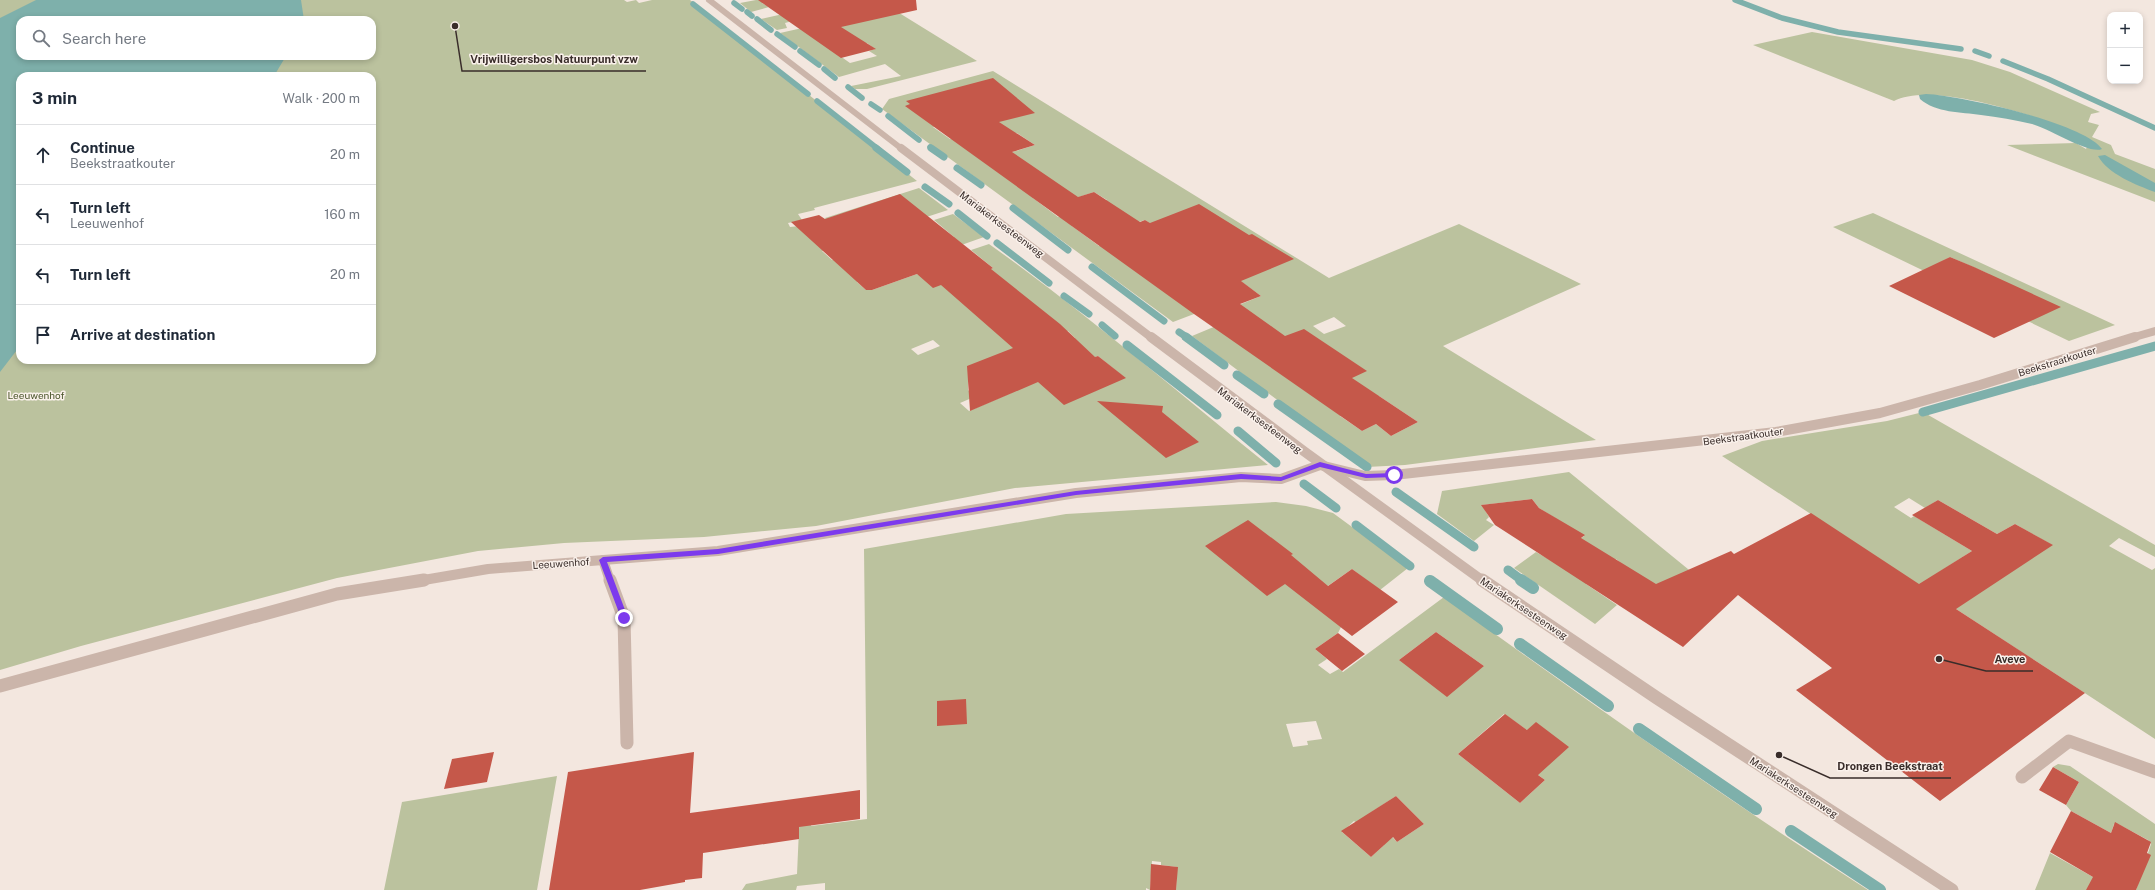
<!DOCTYPE html>
<html lang="en">
<head>
<meta charset="utf-8">
<style>
  :root { --surface:#fff; --page:#f6f6f7; --text:#1f2937; --muted:#747a83; --line:#e0e1e3 }
  body { margin:0; font-family:"Public Sans",sans-serif; background:var(--page); color:var(--text) }
  .controls { position:absolute; right:12px; top:12px; display:grid; overflow:hidden; border-radius:8px; box-shadow:0 2px 6px #0003 }
  .controls button { width:36px; height:36px; display:grid; place-items:center; padding:0; border:0; border-bottom:1px solid var(--line); background:var(--surface); color:var(--text); font:20px sans-serif }
  .stop { position:absolute; width:12px; height:12px; margin:-9px; border:3px solid #7c3aed; border-radius:50%; background:#fff }
  .stop.end { background:#7c3aed; border-color:#fff; box-shadow:0 1px 4px #0008 }
  .list { margin:0; padding:0; list-style:none }
  h2 { display:flex; justify-content:space-between; align-items:center; height:52px; margin:0; padding:0 16px; font-size:17px }
  h2 small { font-size:13px; font-weight:400; color:var(--muted) }
  .list li { display:grid; grid-template-columns:26px 1fr auto; gap:12px; align-items:center; box-sizing:border-box; height:60px; padding:0 16px; border-top:1px solid var(--line) }
  .list b { display:block; font-size:15px; white-space:nowrap }
  .list p { margin:0; font-size:13px; white-space:nowrap; color:var(--muted) }
  .list em { font-size:13px; font-style:normal; color:var(--muted) }
  .icon { flex:none; width:22px; height:22px; fill:none; stroke:currentColor; stroke-width:2; stroke-linecap:round; stroke-linejoin:round }
  .map { position:relative; flex:none; width:2155px; height:890px; overflow:hidden }
  .search { position:absolute; background:var(--surface); box-shadow:0 2px 6px #0003; left:16px; top:16px; width:360px; height:44px; display:flex; align-items:center; gap:10px; box-sizing:border-box; padding:0 14px; border-radius:12px; color:var(--muted); font-size:15px }
  .panel { position:absolute; background:var(--surface); box-shadow:0 2px 6px #0003; left:16px; top:72px; width:360px; height:292px; border-radius:12px }
  .map>svg:first-child { display:block }
  .green { fill:#bbc29e; fill-rule:evenodd }
  .water { fill:#7eb0ab }
  .lines { fill:none; stroke-linecap:round; stroke-linejoin:round }
  .stream-far3 { stroke:#7eb0ab; stroke-width:5.5 }
  .stream-far2 { stroke:#7eb0ab; stroke-width:7 }
  .stream-far1 { stroke:#7eb0ab; stroke-width:9 }
  .stream { stroke:#7eb0ab; stroke-width:12 }
  .building { fill:#c5584a }
  .service-far1 { stroke:#cbb5aa; stroke-width:10 }
  .service { stroke:#cbb5aa; stroke-width:13 }
  .minor-far2 { stroke:#cbb5aa; stroke-width:8 }
  .minor-far1 { stroke:#cbb5aa; stroke-width:10 }
  .minor { stroke:#cbb5aa; stroke-width:13 }
  .tertiary-far3 { stroke:#cbb5aa; stroke-width:6 }
  .tertiary-far2 { stroke:#cbb5aa; stroke-width:8 }
  .tertiary-far1 { stroke:#cbb5aa; stroke-width:10 }
  .tertiary { stroke:#cbb5aa; stroke-width:13 }
  .route { fill:#7c3aed }
  .labels { text-anchor:middle; stroke-width:3; stroke-linejoin:round; paint-order:stroke }
  .street-label { font-size:10px; fill:#392d2a; stroke:#faf1eb }
  .park-label { font-size:10px; fill:#4d572e; stroke:#faf1eb }
  .leader { fill:none; stroke:#392d2a; stroke-width:1.5 }
  .callout-dot { fill:#392d2a; stroke:#faf1eb; stroke-width:1.5 }
  .callout-label { font-size:11px; text-anchor:middle; font-weight:bold; fill:#392d2a; stroke:#faf1eb; stroke-width:3; stroke-linejoin:round; paint-order:stroke }
</style>
</head>
<body>
<div class="map">
<svg width="2155" height="890" viewBox="0 0 2155 890">
  <rect width="100%" height="100%" fill="#f3e7df"/>
  <!-- green -->
  <path class="green" d="M0,0h624l3,2 9,-2 3,3 13,-3h38l227,181 -103,27 1,2 -17,4 4,6 -14,3 2,4 38,-4 -3,-5 94,-30 29,22 -126,41 10,9 26,-8 96,-15 -20,-17 19,-6 31,23 -127,45 9,8h6l45,-16 27,12 49,-18 -22,-18 18,-6c97,69 187,147 279,221l-253,23 -199,38 -112,11 -140,6 -86,8 -141,27 -256,68 -81,24zM20,20h352v36h-352zM20,76h352v284h-352zM1068,331l7,7 -66,12zM933,340l7,6 -22,9 -7,-6zM1098,356l27,22 -74,-3zM988,371l-17,22 -3,-3v-11zM1002,385l9,8 -42,18 -9,-8z
    M756,0h18l-12,3 7,4 -18,5 -11,-9z
    M896,11l81,50 -110,28h-12l-4,-3 50,-10 -16,-12 -46,13 -59,-44 49,-11 -29,-3 -15,4 2,5 -10,2 -16,-11 31,-7zM867,43l8,6 -6,2 8,5 -27,7 -17,-12z
    M1812,32l160,28 38,12 90,40 -9,2 -3,8 11,3 -7,12 19,8 4,9 40,15v33l-148,-57 69,-2 10,6 4,-9c-39,-21 -157,-60 -196,-39l-141,-56z
    M993,71l336,207 130,-54 122,60 -138,62 153,94 -191,25 -38,2 -175,-131 48,-20 -11,-7 32,-13 -29,-21 -38,39 -21,8 -291,-213 7,-10zM954,121l17,12 -21,6 -17,-12zM1017,133l18,12 -42,13 7,-19zM1059,189l14,10 21,-7 13,8 -49,17 -25,-19zM1145,220l9,6 -55,20 -27,-20 57,-1zM1334,317l12,9 -22,8 -11,-8zM1379,396l39,26 -27,14 -15,-12 -14,7 -22,-15z
    M1873,213l242,112 -46,16 -236,-114zM1950,257l39,17 -54,-9z
    M1923,412l232,133v12l-36,-19 -10,8 43,24 3,-2v171l-433,-283 40,-15 125,-20zM1909,498l16,10 13,-8 59,34 18,-10 37,21 -116,29 36,-23 -58,-35 -3,2 -17,-11z
    M1569,472l141,115 -30,26 -64,-54 -30,25 31,21 -22,19 -81,-56 22,-16 16,9 32,-25 -45,-28 -7,-9 -50,6 7,12 -3,3 8,5 -20,16 -37,-27 5,-23z
    M1276,502l30,4 27,7 75,55 -28,22 -28,-21 -30,21 19,37 -3,6 -23,16 12,10 -9,6 12,9 9,-5 4,3 101,-75c139,101 279,200 424,293h-692l1,-23 -16,-2v-3l-9,-1 -2,29 -4,-2v2h-321v-7l-28,3 -1,4h-54l4,-6 51,-10 3,-67 12,-1 -1,20 56,-7 -3,-270 202,-35zM1436,632l48,34 -85,-6zM1504,714l23,16 3,39 15,11 -25,23 -62,-49zM1316,721l6,18 -15,2 1,4 -15,2 -7,-23zM1396,796l28,28 -27,18 -27,-29zM1354,821l30,24 -13,12 -29,-25z
    M2058,764l12,2 85,58v66h-19l15,-46 -3,-4 -30,-16h-4l-3,9 -40,-22 -5,-6 13,-23 -26,-15z
    M557,776l-20,114h-153l18,-88z
    M2050,853l43,24 9,13h-67z"/>
  <!-- water -->
  <path class="water" d="M36,0h265l3,20h-284v36h266l-12,20h-254v270l-20,26v-354z
    M1926,94c32,1 159,29 176,55 -12,6 -54,-21 -70,-25 -17,-4 -34,-7 -51,-9 -20,-3 -45,-2 -61,-16l-1,-4z
    M2105,155l50,28v9c-19,-7 -47,-18 -57,-36z"/>
  <g class="lines">
    <!-- stream-far3 -->
    <path class="stream-far3" d="M1735,0l47,18 56,14 123,17
      M734,3l8,6
      M693,4l115,90
      M747,12l5,4
      M757,19l14,11
      M777,34l18,13
      M800,51l19,14
      M1975,51l14,5
      M2003,61l45,18 107,49
      M824,69l11,9
      M848,87l14,11
      M817,101l61,48
      M871,104l9,6
      M888,116l31,24
      M930,147l2,2"/>
    <!-- stream-far2 -->
    <path class="stream-far2" d="M876,148l31,24
      M931,148l13,9
      M957,168l24,17
      M925,187l24,17
      M1013,208l55,42
      M958,213l29,23
      M997,243l52,40
      M1092,267l72,54
      M1064,296l25,18
      M1102,325l13,11
      M1179,332l9,6"/>
    <!-- stream-far1 -->
    <path class="stream-far1" d="M1186,337l38,28
      M1127,345l90,70
      M1237,375l27,19
      M1278,404l89,63
      M1923,412l232,-66
      M1238,431l38,32
      M1304,484l32,24
      M1396,492l78,55
      M1356,525l54,41
      M1508,570l15,11"/>
    <!-- stream -->
    <path class="stream" d="M1521,580l12,8
      M1430,581l67,48
      M1520,644l88,62
      M1639,729l117,80
      M1791,831l89,59"/>
  </g>
  <!-- building -->
  <path class="building" d="M758,0h158l1,10 -76,17 35,22 -35,9z
    M993,78l42,35 -36,9 36,23 -23,7 66,45 16,-5 46,30 5,-2 5,3 49,-19 50,31 3,-1 42,25 -53,22 20,15 -21,8 45,32 19,-7 63,42 -15,7 66,44 -27,14 -15,-12 -14,7 -168,-117 -289,-208 5,-2 -4,-3z
    M900,194l93,74 -2,1 69,55 35,33 3,-1 28,22 -62,27 -26,-23 -68,29 -3,-45 46,-18 -72,-63 -8,3 -16,-14 -45,16h-6l-75,-68 28,-7 6,4z
    M1950,257l24,10 87,40 -67,31 -105,-52z
    M1097,401l66,5 -1,6 37,30 -33,16z
    M1532,499l7,9 46,27 -4,3 75,46 75,-33 3,3 77,-41 108,71 53,-33 -60,-36 26,-15 59,34 18,-10 38,21 -97,64 129,84 -145,108 -144,-111 36,-22 -94,-73 -55,52 -188,-122 -14,-20z
    M1248,520l45,34 -2,1 37,31 24,-17 46,33 -46,34 -67,-52 -18,12 -62,-50z
    M1436,632l48,34 -37,31 -48,-37z
    M1338,633l27,21 -23,17 -27,-22z
    M966,699l1,25 -30,2v-25z
    M1505,714l22,16 9,-8 33,25 -31,28 7,5 -25,23 -62,-49z
    M494,752l-7,30 -43,7 8,-30z
    M694,752l-4,61 170,-23v29l-61,8v12l-96,14 -1,25 -17,2v2l-45,8h-91l19,-118z
    M2053,767l26,15 -13,23 -27,-15z
    M1396,796l28,28 -27,18 -4,-5 -22,20 -30,-26z
    M2071,811l40,22 4,-11 36,20 -4,11 4,2 -15,35h-50l7,-13 -43,-25z
    M1151,864l27,3 -2,23h-26z"/>
  <g class="lines">
    <!-- service-far1 -->
    <path class="service-far1" d="M603,560l7,21"/>
    <!-- service -->
    <path class="service" d="M610,580l14,38 3,125
      M2022,777l47,-36 86,31"/>
    <!-- minor-far2 -->
    <path class="minor-far2" d="M2131,338l24,-7"/>
    <!-- minor-far1 -->
    <path class="minor-far1" d="M418,581l70,-12 230,-18 358,-58 165,-16 40,2 39,-14 45,11 29,-1 382,-43 104,-19 100,-28 155,-48"/>
    <!-- minor -->
    <path class="minor" d="M0,686l337,-92 87,-14"/>
    <!-- tertiary-far3 -->
    <path class="tertiary-far3" d="M709,0l193,149"/>
    <!-- tertiary-far2 -->
    <path class="tertiary-far2" d="M901,148l251,190"/>
    <!-- tertiary-far1 -->
    <path class="tertiary-far1" d="M1151,337l154,115 178,129"/>
    <!-- tertiary -->
    <path class="tertiary" d="M1482,580l175,118 295,192"/>
  </g>
  <!-- route -->
  <path class="route" d="M1320,462l46,12 28,-1 4,2 -4,2 -28,1 -46,-11 -39,14 -40,-2 -165,16 -358,59 -111,8 21,56 -4,3 -3,-3 -22,-58 4,-3 115,-8 358,-58 165,-17 40,3z"/>
  <g class="labels">
    <!-- street labels -->
    <g class="street-label">
      <text transform="translate(1002 224) rotate(37)" y="4">Mariakerksesteenweg</text>
      <text transform="translate(2057 361) rotate(-17)" y="4">Beekstraatkouter</text>
      <text transform="translate(1260 420) rotate(37)" y="4">Mariakerksesteenweg</text>
      <text transform="translate(1743 436) rotate(-8)" y="4">Beekstraatkouter</text>
      <text transform="translate(561 563) rotate(-4)" y="4">Leeuwenhof</text>
      <text transform="translate(1524 608) rotate(34)" y="4">Mariakerksesteenweg</text>
      <text transform="translate(1794 787) rotate(33)" y="4">Mariakerksesteenweg</text>
    </g>
    <!-- park labels -->
    <g class="park-label">
      <text x="36" y="399">Leeuwenhof</text>
    </g>
  </g>
  <!-- callouts -->
  <path class="leader" d="M455 26L462 71H646M1939 659L1986 671H2033M1779 755L1830 778H1951"/>
  <g class="callout-dot">
    <circle cx="455" cy="26" r="4"/>
    <circle cx="1939" cy="659" r="4"/>
    <circle cx="1779" cy="755" r="4"/>
  </g>
  <g class="callout-label">
    <text x="554" y="63">Vrijwilligersbos Natuurpunt vzw</text>
    <text x="2010" y="663">Aveve</text>
    <text x="1890" y="770">Drongen Beekstraat</text>
  </g>
</svg>
<div class="controls">
<button>+</button>
<button>−</button>
</div>
<div class="stop" style="left:1394px;top:475px"></div>
<div class="stop end" style="left:624px;top:618px"></div>
<div class="search"><svg class="icon" aria-label="search" viewBox="0 0 24 24"><circle cx="10" cy="10" r="6"/><path d="M15 15l6 6"/></svg>Search here</div>
<section class="panel">
<h2>3 min<small>Walk · 200 m</small></h2>
<ul class="list">
<li><svg class="icon" aria-label="ahead" viewBox="0 0 24 24"><path d="M12 20V5M6 11l6-6 6 6"/></svg><div><b>Continue</b><p>Beekstraatkouter</p></div><em>20 m</em></li>
<li><svg class="icon" aria-label="left" viewBox="0 0 24 24"><path d="M17 20v-9H6M10 6l-5 5 5 5"/></svg><div><b>Turn left</b><p>Leeuwenhof</p></div><em>160 m</em></li>
<li><svg class="icon" aria-label="left" viewBox="0 0 24 24"><path d="M17 20v-9H6M10 6l-5 5 5 5"/></svg><div><b>Turn left</b></div><em>20 m</em></li>
<li><svg class="icon" aria-label="arrive" viewBox="0 0 24 24"><path d="M6 21V4h12l-3 4 3 4H6"/></svg><div><b>Arrive at destination</b></div></li>
</ul>
</section>
</div>
</body>
</html>
